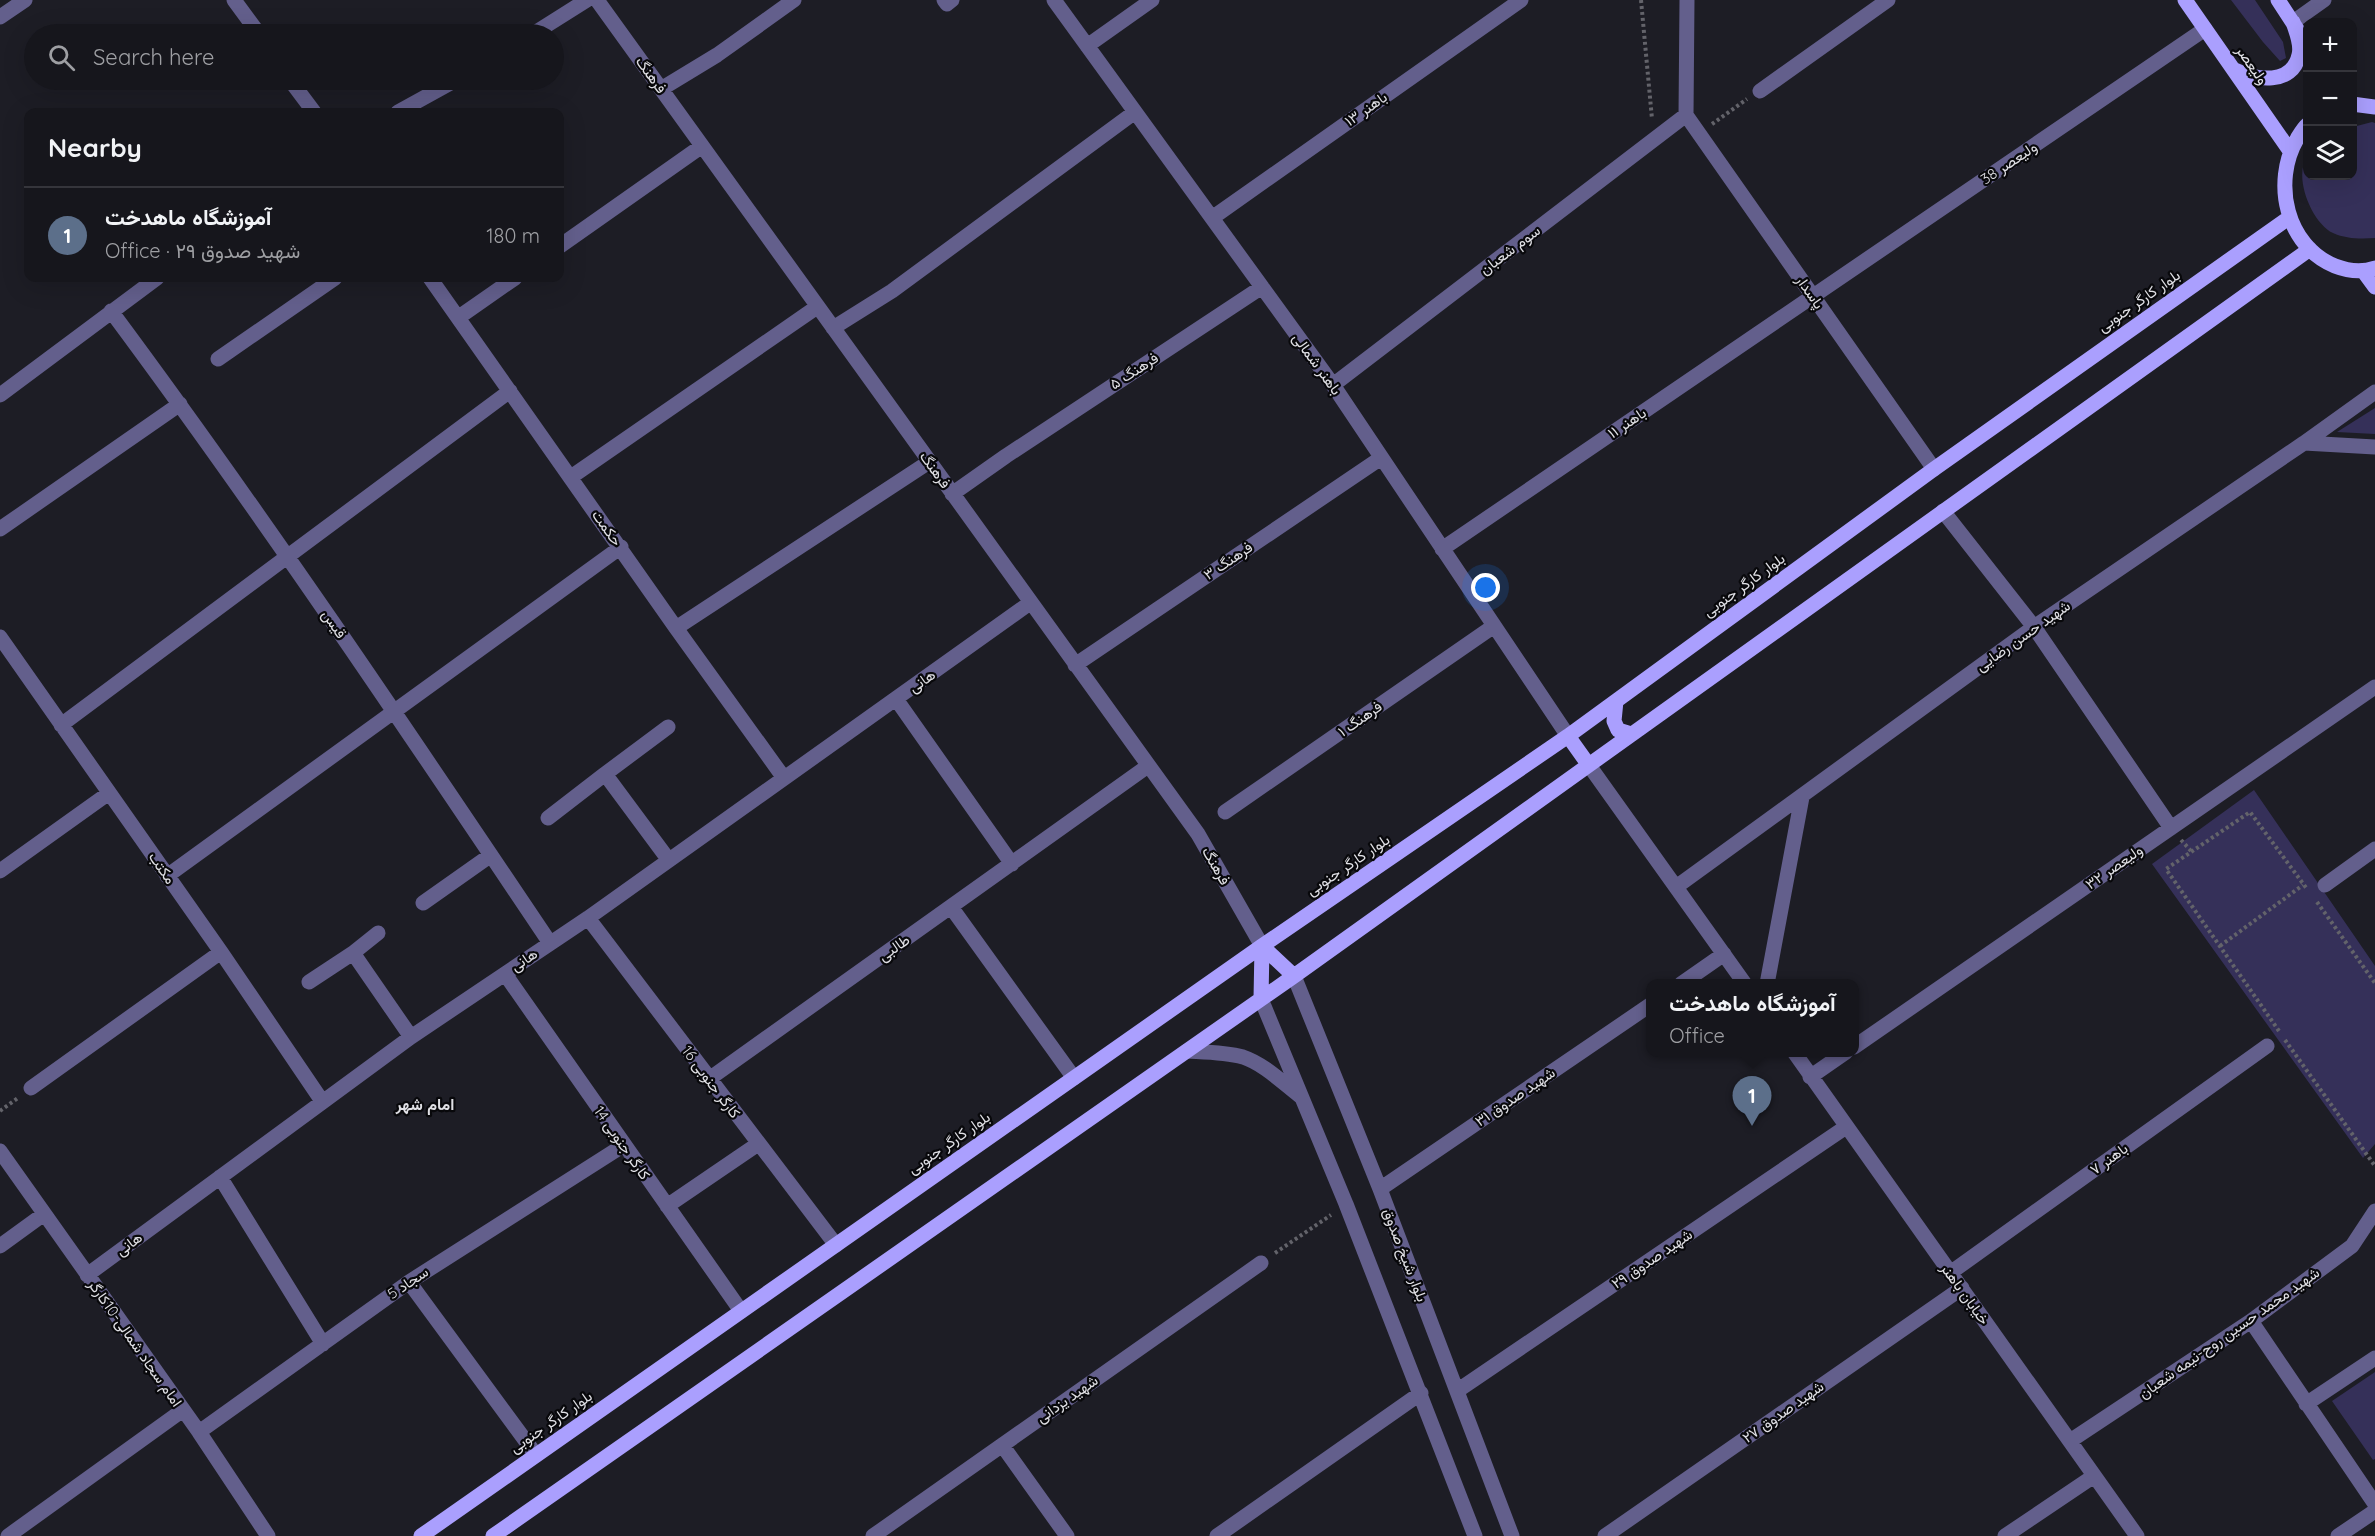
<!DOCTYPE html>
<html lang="en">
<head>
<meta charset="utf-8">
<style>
  :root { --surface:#16161c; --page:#1f1f25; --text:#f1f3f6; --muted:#9e9fa3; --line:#35353b; --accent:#d93025 }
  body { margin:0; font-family:Quicksand,Vazirmatn,sans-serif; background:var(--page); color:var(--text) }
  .controls { position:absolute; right:18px; top:18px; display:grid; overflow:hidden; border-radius:12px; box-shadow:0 6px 24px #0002 }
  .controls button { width:54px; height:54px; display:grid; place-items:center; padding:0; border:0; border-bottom:2px solid var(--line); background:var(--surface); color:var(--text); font:30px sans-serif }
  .you { position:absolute; left:1486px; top:588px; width:21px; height:21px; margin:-15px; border:4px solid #fff; border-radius:50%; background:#1a73e8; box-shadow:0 0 0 9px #1a73e833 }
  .badge { display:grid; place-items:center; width:39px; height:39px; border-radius:50%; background:var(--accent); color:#fff; font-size:20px; font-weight:700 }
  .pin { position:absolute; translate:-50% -50px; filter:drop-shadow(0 2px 3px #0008) }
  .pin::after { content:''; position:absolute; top:32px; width:21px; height:18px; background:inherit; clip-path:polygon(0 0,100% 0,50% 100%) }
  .popup { position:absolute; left:1646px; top:979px; width:213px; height:78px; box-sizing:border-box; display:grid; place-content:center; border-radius:12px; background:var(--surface); filter:drop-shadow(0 2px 4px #0005); font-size:20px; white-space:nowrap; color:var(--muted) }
  .popup b { font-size:22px; color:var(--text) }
  .popup::after { content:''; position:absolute; left:50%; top:100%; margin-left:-12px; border:12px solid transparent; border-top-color:var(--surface) }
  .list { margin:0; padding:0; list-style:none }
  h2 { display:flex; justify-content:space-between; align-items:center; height:78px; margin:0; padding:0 24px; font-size:26px }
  h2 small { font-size:20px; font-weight:400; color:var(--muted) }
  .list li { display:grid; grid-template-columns:39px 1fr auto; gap:18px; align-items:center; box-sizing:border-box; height:96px; padding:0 24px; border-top:2px solid var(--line) }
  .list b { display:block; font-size:22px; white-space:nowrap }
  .list p { margin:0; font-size:20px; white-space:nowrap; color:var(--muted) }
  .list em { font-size:20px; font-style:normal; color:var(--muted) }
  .icon { flex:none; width:33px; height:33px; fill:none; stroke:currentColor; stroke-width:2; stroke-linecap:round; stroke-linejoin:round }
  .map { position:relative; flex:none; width:2375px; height:1536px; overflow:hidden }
  .search { position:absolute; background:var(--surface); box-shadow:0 6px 24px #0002; left:24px; top:24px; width:540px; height:66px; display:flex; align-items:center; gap:15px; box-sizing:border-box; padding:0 21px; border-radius:33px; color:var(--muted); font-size:22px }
  .panel { position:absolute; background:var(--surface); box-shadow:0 6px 24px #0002; left:24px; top:108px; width:540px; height:174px; border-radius:12px }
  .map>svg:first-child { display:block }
  .green { fill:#353059 }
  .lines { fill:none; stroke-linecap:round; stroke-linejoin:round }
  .path { stroke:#63636a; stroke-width:4; stroke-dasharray:3 3; stroke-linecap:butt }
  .minor { stroke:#635f8c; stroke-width:15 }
  .major { stroke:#aa9ffe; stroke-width:15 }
  .labels { text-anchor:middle; stroke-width:4.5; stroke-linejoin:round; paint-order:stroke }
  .street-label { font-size:15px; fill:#e0e0e5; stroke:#08080b }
  .neighbourhood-label { font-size:16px; font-weight:bold; fill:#e0e0e5; stroke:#08080b }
</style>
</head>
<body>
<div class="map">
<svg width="2375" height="1536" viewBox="0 0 2375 1536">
  <rect width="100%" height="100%" fill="#1d1d25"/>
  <!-- green -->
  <path class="green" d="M2231,0h24l28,42 3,16 -6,3 -17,-19z
    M2372,122l3,1v115c-14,1 -29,1 -42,-5 -21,-10 -40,-56 -26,-76l1,19h44l1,-49z
    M2375,408v26l-38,-2z
    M2254,790l121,176v178l-12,14 -211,-294z
    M2375,1372v87l-2,1 -41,-59z"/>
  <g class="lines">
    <!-- path -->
    <path class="path" d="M1641,0l11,119
      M1712,124l35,-25
      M2181,840l10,11
      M2317,902l58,81
      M2220,946l83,-61
      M2279,1031l-113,-162 84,-57 57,77
      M2285,1040l90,126
      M0,1111l18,-13
      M1275,1253l56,-38"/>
    <!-- minor -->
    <path class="minor" d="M234,0l25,34
      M597,0l601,834 64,112
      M944,0l3,4 5,-4
      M1054,0l279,385 235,351
      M0,17l25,-17
      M2293,22l31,-22
      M533,34l54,-34
      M1087,46l65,-46
      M290,80l24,32
      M661,89l56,-34 77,-55
      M1760,91l128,-91
      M398,112l58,-32
      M1686,115l248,354
      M1686,115l1,-115
      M1212,218l309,-218
      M560,246l142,-100
      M430,278l246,350 108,150
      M111,311c153,206 296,419 439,632
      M459,317l56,-39
      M833,328l59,-37 243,-179
      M218,359l117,-81
      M1333,385l353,-270
      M0,395l157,-117
      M2304,443l71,4
      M571,477l246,-170
      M952,494l54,-38 256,-169
      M1943,511l91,116 137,201
      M0,529l180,-125
      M1442,549l763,-520
      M676,628l253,-166
      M0,637l221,315 101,149
      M1075,665l306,-207
      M896,699l116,165
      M61,725l449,-334
      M1588,764l157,220
      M605,774l63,-47
      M1225,812l269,-186
      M548,818l57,-44 63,85
      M0,871l109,-78
      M167,876l454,-329
      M2325,885l50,-36
      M1676,887l358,-260 270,-184 71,-51
      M423,903l68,-48
      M951,907l123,171
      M588,918l248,327
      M378,933l-25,20 58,84
      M505,974l236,337
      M1294,976l86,213 132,347
      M309,982l44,-29
      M1681,984l43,-30
      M1767,984l35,-187
      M1261,999l85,205 129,332
      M1854,1047l521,-360
      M1187,1051c19,1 38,1 56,6 21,7 40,26 57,39
      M1794,1052l343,484
      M1810,1077l36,-25
      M709,1079l439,-313
      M31,1088l190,-136
      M0,1151l199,281 69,104
      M220,1177l103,167
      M1380,1189l270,-184
      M667,1206l91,-62
      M0,1246l44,-32
      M1950,1273l317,-227
      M87,1275l324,-238 177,-119 442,-315
      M409,1282l127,173
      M2251,1321l124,183
      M1457,1391l389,-264
      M2306,1404l69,-46
      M199,1432l210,-150 215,-137
      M2070,1441l181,-120 101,-75 23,-35
      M1002,1445l65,91
      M8,1536l175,-126
      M873,1536l388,-273
      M1217,1536l204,-143
      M1605,1536l357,-248
      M2005,1536l89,-60
      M2338,1536l37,-25"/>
    <!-- major -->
    <path class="major" d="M2185,0l105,151
      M2278,0l19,29
      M2235,70c21,10 57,16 64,-15 3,-11 -3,-23 -6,-33
      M2352,104l23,3
      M2308,124c-5,4 -8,10 -11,15 -25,43 -11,107 38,127 13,5 26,7 40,2
      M2364,272l11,15
      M1616,701l-2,20 4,9 13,4
      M1568,736l20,28
      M1262,946l32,30
      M1261,999l1,-53
      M421,1536l841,-590 306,-210 366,-267 356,-252
      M493,1536l801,-560 1016,-727"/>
  </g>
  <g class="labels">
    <!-- street labels -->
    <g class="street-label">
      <text transform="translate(2252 65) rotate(55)" y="5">ولیعصر</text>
      <text transform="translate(651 75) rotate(54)" y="5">فرهنگ</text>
      <text transform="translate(1366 109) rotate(-35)" y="5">باهنر ۱۳</text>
      <text transform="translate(2009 163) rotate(-34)" y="5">ولیعصر 38</text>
      <text transform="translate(1510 250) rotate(-37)" y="5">سوم شعبان</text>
      <text transform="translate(1810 292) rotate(55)" y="5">پاسدار</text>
      <text transform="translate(2139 301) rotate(-35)" y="5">بلوار کارگر جنوبی</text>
      <text transform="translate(1317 364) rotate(54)" y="5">باهنر شمالی</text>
      <text transform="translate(1134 371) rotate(-33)" y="5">فرهنگ ۵</text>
      <text transform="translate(1627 423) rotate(-34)" y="5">باهنر ۱۱</text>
      <text transform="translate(935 470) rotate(54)" y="5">فرهنگ</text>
      <text transform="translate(607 528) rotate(55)" y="5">حکمت</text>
      <text transform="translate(1228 561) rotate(-34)" y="5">فرهنگ ۳</text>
      <text transform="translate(1744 585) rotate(-36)" y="5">بلوار کارگر جنوبی</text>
      <text transform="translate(334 624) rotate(55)" y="5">قیس</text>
      <text transform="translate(2023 636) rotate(-35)" y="5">شهید حسن رضایی</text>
      <text transform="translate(922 681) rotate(-35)" y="5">هانی</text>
      <text transform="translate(1360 719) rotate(-35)" y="5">فرهنگ ۱</text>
      <text transform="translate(1348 865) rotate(-34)" y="5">بلوار کارگر جنوبی</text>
      <text transform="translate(1216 866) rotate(60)" y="5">فرهنگ</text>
      <text transform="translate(2114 867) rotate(-35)" y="5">ولیعصر ۳۲</text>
      <text transform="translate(162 868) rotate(55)" y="5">مکتب</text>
      <text transform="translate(894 948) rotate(-35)" y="5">طالبی</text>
      <text transform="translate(524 960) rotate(-34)" y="5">هانی</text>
      <text transform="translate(711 1082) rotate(53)" y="5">کارگر جنوبی 16</text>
      <text transform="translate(1515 1097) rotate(-34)" y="5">شهید صدوق ۳۱</text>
      <text transform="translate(622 1143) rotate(55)" y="5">کارگر جنوبی 14</text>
      <text transform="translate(949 1143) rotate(-35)" y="5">بلوار کارگر جنوبی</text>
      <text transform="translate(2109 1159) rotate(-36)" y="5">باهنر ۷</text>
      <text transform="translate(129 1244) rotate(-36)" y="5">هانی</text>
      <text transform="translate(1405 1255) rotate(69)" y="5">بلوار شیخ صدوق</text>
      <text transform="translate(1652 1259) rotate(-34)" y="5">شهید صدوق ۲۹</text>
      <text transform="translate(408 1283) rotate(-34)" y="5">سجاد 5</text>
      <text transform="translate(1965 1294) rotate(54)" y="5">خیابان باهنر</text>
      <text transform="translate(2229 1333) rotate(-35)" y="5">شهید محمد حسین روح-نیمه شعبان</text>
      <text transform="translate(135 1343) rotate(55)" y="5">امام سجاد شمالی-10کارگر</text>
      <text transform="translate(1067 1399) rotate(-35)" y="5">شهید یزدانی</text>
      <text transform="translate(1783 1412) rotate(-35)" y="5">شهید صدوق ۲۷</text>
      <text transform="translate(551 1422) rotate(-35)" y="5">بلوار کارگر جنوبی</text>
    </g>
    <!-- neighbourhood labels -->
    <g class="neighbourhood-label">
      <text x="425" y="1110">امام شهر</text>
    </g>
  </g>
</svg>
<div class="controls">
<button>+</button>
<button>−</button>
<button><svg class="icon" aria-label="layers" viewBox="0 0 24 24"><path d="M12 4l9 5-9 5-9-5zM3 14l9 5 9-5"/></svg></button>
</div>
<div class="you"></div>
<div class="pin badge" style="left:1752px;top:1126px;background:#5c6f8a">1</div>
<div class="popup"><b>آموزشگاه ماهدخت</b>Office</div>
<div class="search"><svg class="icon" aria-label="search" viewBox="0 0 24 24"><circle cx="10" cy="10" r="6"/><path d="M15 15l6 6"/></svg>Search here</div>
<section class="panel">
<h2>Nearby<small></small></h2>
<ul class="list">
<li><span class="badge" style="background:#5c6f8a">1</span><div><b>آموزشگاه ماهدخت</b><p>Office · شهید صدوق ۲۹</p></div><em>180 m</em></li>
</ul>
</section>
</div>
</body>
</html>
